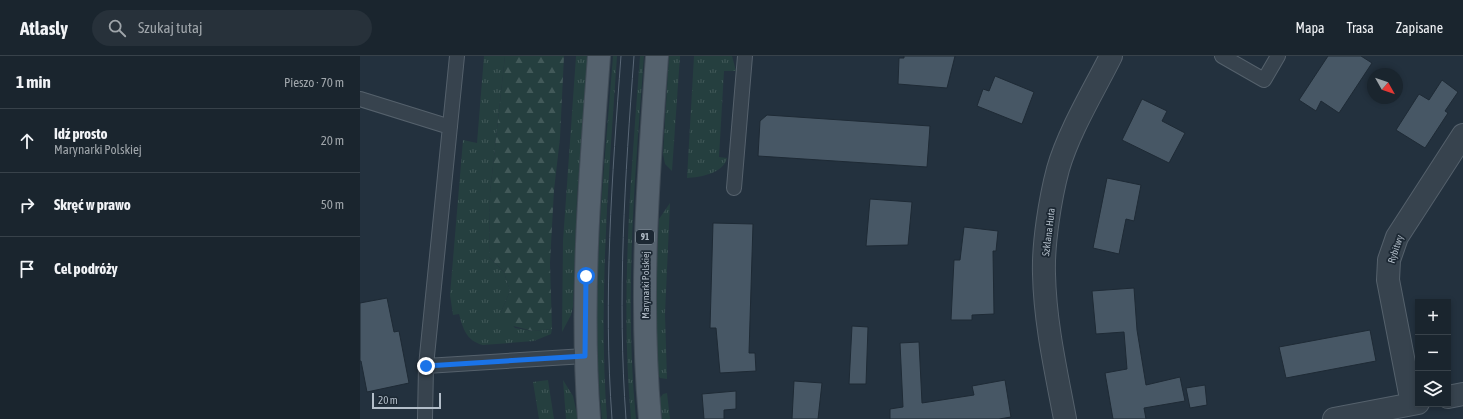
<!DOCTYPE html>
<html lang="pl">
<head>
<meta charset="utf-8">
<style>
  :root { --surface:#1a252e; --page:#27313a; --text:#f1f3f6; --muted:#9fa5aa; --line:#38424a }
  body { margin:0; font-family:"Asap Condensed",sans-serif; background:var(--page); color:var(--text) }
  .controls { position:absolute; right:12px; bottom:12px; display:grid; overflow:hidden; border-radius:0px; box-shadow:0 2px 6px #0003 }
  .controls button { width:36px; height:36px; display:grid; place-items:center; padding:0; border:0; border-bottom:1px solid var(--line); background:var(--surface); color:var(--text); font:20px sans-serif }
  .compass { position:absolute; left:1007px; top:12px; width:36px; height:36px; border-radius:50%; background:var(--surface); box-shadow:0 2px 6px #0003; rotate:130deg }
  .scale { position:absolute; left:12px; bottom:10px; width:69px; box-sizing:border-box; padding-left:4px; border:2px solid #b3bec9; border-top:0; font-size:11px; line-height:14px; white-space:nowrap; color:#b3bec9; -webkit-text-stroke:3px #1c2833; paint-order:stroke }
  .stop { position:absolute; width:12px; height:12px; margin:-9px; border:3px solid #1a73e8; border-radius:50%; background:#fff }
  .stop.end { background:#1a73e8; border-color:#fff; box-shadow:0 1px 4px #0008 }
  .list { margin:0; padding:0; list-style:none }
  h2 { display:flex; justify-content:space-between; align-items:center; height:52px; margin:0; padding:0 16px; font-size:17px }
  h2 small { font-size:13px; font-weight:400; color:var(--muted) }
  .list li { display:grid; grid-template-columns:26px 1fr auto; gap:12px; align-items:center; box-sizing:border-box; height:64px; padding:0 16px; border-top:1px solid var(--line) }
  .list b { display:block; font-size:15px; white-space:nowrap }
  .list p { margin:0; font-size:13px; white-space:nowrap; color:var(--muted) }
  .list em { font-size:13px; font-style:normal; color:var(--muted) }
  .icon { flex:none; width:22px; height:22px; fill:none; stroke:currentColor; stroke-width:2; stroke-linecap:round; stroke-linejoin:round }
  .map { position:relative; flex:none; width:1103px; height:363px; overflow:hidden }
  header { display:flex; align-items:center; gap:24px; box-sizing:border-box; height:56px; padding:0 20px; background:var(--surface); border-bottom:1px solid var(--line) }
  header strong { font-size:19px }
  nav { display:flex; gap:22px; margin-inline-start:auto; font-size:14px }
  .search { width:280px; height:36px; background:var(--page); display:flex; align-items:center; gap:10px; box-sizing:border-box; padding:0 14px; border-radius:22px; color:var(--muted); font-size:15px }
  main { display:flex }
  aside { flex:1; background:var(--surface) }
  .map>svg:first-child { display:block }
  .grass { fill:url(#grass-tufts) }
  .forest { fill:url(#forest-firs) }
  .building { fill:#475765; stroke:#1e2a35 }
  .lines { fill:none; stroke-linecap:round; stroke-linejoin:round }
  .lane-casing { stroke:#55616c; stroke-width:16 }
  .street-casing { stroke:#55616c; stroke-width:24 }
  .primary-casing { stroke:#404c57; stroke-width:24 }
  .lane { stroke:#37434e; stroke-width:14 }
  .street { stroke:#37434e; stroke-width:22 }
  .primary { stroke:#55626e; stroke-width:22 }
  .tram { stroke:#596776; stroke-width:1 }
  .route { stroke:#1a73e8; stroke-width:5 }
  .labels { text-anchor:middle; stroke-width:3.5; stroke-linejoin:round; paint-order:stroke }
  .shield { fill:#1c2833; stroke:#86919c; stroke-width:1 }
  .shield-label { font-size:9px; font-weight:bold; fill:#b3bec9 }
  .street-label { font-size:10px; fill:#b3bec9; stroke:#1c2833 }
</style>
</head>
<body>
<header>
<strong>Atlasly</strong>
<div class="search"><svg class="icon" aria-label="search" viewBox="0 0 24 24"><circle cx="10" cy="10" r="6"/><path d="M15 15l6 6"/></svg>Szukaj tutaj</div>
<nav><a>Mapa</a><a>Trasa</a><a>Zapisane</a></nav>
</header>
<main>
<aside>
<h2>1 min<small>Pieszo · 70 m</small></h2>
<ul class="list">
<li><svg class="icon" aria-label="ahead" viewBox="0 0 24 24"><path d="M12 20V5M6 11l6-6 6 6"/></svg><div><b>Idź prosto</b><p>Marynarki Polskiej</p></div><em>20 m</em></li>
<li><svg class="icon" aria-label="right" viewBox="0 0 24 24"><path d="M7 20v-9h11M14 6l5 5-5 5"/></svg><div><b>Skręć w prawo</b></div><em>50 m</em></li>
<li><svg class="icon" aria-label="arrive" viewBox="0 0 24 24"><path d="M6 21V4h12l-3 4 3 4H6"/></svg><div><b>Cel podróży</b></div></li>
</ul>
</aside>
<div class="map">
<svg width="1103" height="363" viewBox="0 0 1103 363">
  <defs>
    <pattern id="grass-tufts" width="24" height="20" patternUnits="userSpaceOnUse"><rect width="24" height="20" fill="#253f3f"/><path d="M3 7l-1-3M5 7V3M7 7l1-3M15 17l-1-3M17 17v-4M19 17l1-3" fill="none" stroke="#425959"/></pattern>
    <pattern id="forest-firs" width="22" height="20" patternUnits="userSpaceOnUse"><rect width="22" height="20" fill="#253f3f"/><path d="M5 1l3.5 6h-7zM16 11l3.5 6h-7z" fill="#425959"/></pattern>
  </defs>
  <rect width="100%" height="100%" fill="#23313e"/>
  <!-- grass -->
  <path class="grass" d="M124,0h21l-15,137 -1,64 15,15 6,19 -9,21 14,16 18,3 19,-2 -1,5 -17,7 -51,4c-17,-4 -20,-17 -24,-31l-6,1 -3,-20 13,-155 14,3z
    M216,0h12l-11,141 -4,110 -2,8 -9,17 1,-91z
    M253,0h4c-8,121 -19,242 -10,363h-5c-13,-120 2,-243 11,-363z
    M280,0h4c-9,120 -20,243 -8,363h-5c-11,-121 0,-242 9,-363z
    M309,0h11l-8,115 -7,-7 -2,-10z
    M334,0h38l4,15h-12l-5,86 8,1c-4,16 -27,19 -40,20z
    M310,147l-5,111 2,65 -7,-1 -2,-3 -3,-74 4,-82z
    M188,324l6,39h-15l-6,-37z
    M203,324l10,16 5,23h-12z
    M307,337l3,26h-8l-2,-21 3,-4z"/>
  <!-- forest -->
  <path class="forest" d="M145,0h59l-4,82 -6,52 -4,73 2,66 -19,2 -28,-7 -4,-12 9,-21 -6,-19 -15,-15 1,-64z"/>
  <!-- building -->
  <path class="building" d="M544,0h51l-8,32 -49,-4 1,-26h5z
    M968,0h33l11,7 -33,50 -18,-12 -5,10 -17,-11z
    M635,20l39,16 -12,32 -45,-18 6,-17 6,2z
    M1082,24l16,12 -13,19 3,2 -23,35 -29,-18 23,-36 10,6z
    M782,43l25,12 -5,10 23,12 -16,30 -47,-23z
    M407,59l163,11 -3,41 -169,-11 2,-35z
    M747,122l34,7 -7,36 -8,-2 -7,35 -26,-6z
    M510,143l42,3 -4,43 -42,1z
    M353,167l40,1 -4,129h6l1,18 -36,2 -4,-45h-6z
    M604,171l34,4 -2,20h-3l1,63 -22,1v5h-21l3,-60h6z
    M774,232l3,42 9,55 34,-8 5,24 -41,7 2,11h-33l-8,-46 22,-4 -3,-37 -28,2 -4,-43z
    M27,242l7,34 5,-1 10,52 -42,9 -6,-31h-1v-58z
    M492,270l16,1 -2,57h-17z
    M1010,274l6,31 -90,17 -7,-31z
    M559,286l3,61 52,-8 -2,-9 33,-6 6,37 -12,2h-109v-10l13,-2 -3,-64z
    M434,325l28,2 -4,36h-26z
    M845,329l2,20 -17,3 -4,-20z
    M376,335v18l-12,1v9h-20l-2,-25z"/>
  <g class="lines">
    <defs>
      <path id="lane" d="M862,0l42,24 14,-24
        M0,43l90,28
        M374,132l11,-132
        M66,310l159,-10
        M65,363l1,-53 31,-310"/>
      <path id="street" d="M1088,341l15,-3
        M1052,348l-24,-124 1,-20 8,-23 66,-102
        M705,363c-9,-48 -20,-96 -21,-145 -1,-30 6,-75 14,-105 11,-38 35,-77 53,-113
        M974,363l84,-16"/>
      <path id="primary" d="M229,363c-9,-121 1,-242 10,-363
        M290,363c-11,-122 -2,-241 7,-363"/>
    </defs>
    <!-- lane casing -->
    <use href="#lane" class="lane-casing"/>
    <!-- street casing -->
    <use href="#street" class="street-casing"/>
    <!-- primary casing -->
    <use href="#primary" class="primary-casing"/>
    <!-- lane -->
    <use href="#lane" class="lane"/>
    <!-- street -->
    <use href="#street" class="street"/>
    <!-- primary -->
    <use href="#primary" class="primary"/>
    <!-- tram -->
    <path class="tram" d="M252,363c-9,-121 0,-242 9,-363
      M266,363c-9,-121 -1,-242 8,-363"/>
  </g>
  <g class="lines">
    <!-- route -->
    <path class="route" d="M66,310l159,-10 1,-80"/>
  </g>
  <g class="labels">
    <!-- shield labels -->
    <rect class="shield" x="276" y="174" width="18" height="14" rx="3"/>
    <g class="shield-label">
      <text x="285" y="184">91</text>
    </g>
    <!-- street labels -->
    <g class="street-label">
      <text transform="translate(688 176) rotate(-83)" y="4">Szklana Huta</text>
      <text transform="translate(1035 193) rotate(-72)" y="4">Rybitwy</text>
      <text transform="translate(285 229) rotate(-90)" y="4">Marynarki Polskiej</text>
    </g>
  </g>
</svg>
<div class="controls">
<button>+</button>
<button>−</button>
<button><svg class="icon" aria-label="layers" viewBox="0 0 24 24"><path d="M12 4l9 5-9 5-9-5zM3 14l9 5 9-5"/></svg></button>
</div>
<svg class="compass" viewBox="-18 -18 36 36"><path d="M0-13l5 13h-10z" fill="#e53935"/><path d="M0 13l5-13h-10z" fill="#9fa5aa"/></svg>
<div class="scale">20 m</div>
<div class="stop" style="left:226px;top:220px"></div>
<div class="stop end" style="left:66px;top:310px"></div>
</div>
</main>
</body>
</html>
